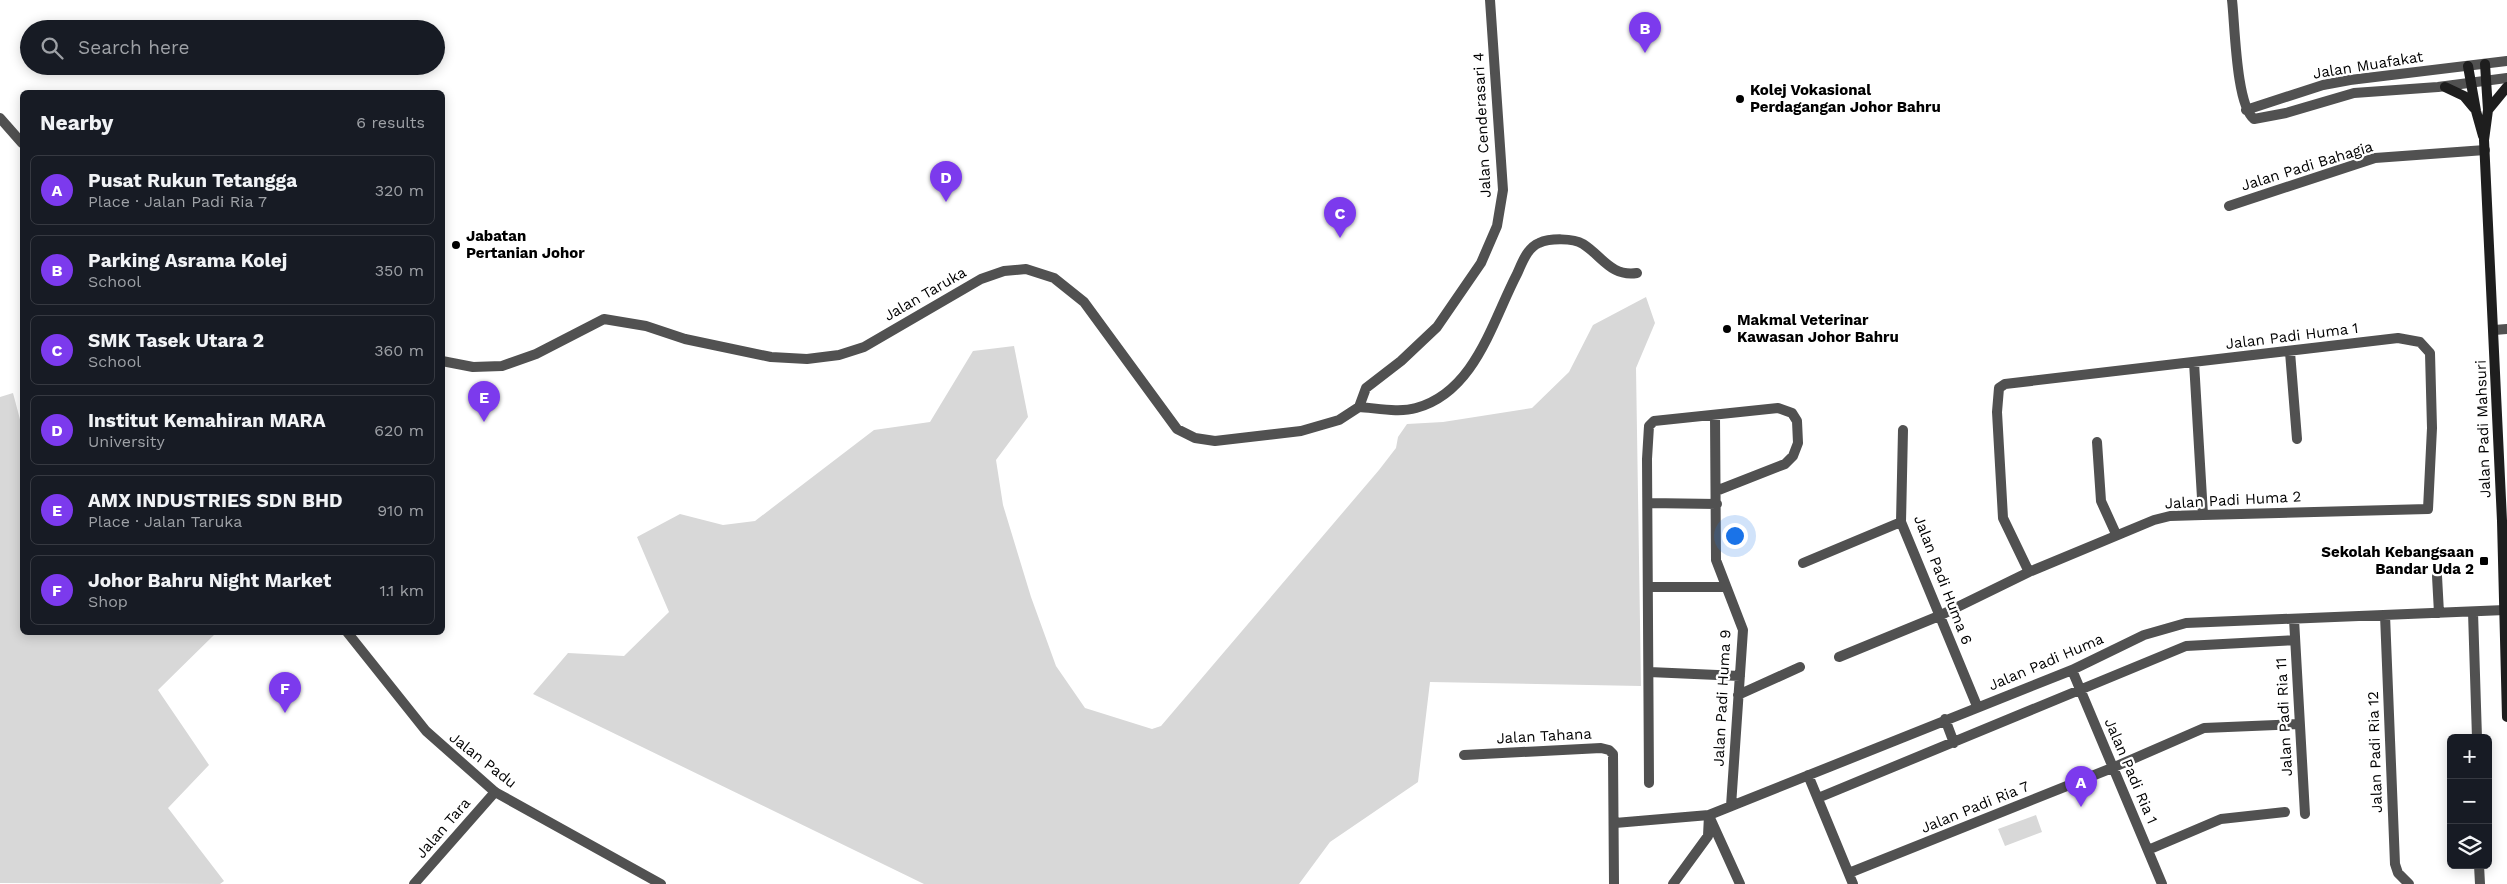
<!DOCTYPE html>
<html lang="en">
<head>
<meta charset="utf-8">
<style>
  :root { --surface:#171b24; --page:#20242c; --text:#f1f3f6; --muted:#9ea1a6; --line:#363941; --accent:#7c3aed }
  body { margin:0; font-family:"Work Sans",sans-serif; background:var(--page); color:var(--text) }
  .controls { position:absolute; right:15px; bottom:15px; display:grid; overflow:hidden; border-radius:8px; box-shadow:0 2px 12px #0003 }
  .controls button { width:45px; height:45px; display:grid; place-items:center; padding:0; border:0; border-bottom:1px solid var(--line); background:var(--surface); color:var(--text); font:25px sans-serif }
  .you { position:absolute; left:1734px; top:535px; width:18px; height:18px; margin:-12px; border:4px solid #fff; border-radius:50%; background:#1a73e8; box-shadow:0 0 0 8px #1a73e833 }
  .badge { display:grid; place-items:center; width:32px; height:32px; border-radius:50%; background:var(--accent); color:#fff; font-size:16px; font-weight:700 }
  .pin { position:absolute; translate:-50% -41px; filter:drop-shadow(0 1px 2px #0008) }
  .pin::after { content:''; position:absolute; top:26px; width:18px; height:15px; background:inherit; clip-path:polygon(0 0,100% 0,50% 100%) }
  .list { margin:0; padding:0; list-style:none }
  h2 { display:flex; justify-content:space-between; align-items:center; height:65px; margin:0; padding:0 20px; font-size:21px }
  h2 small { font-size:16px; font-weight:400; color:var(--muted) }
  .list li { display:grid; grid-template-columns:32px 1fr auto; gap:15px; align-items:center; box-sizing:border-box; height:70px; margin:0 10px 10px; padding:0 10px; border:1px solid var(--line); border-radius:8px }
  .list b { display:block; font-size:19px; white-space:nowrap }
  .list p { margin:0; font-size:16px; white-space:nowrap; color:var(--muted) }
  .list em { font-size:16px; font-style:normal; color:var(--muted) }
  .icon { flex:none; width:28px; height:28px; fill:none; stroke:currentColor; stroke-width:2; stroke-linecap:round; stroke-linejoin:round }
  .map { position:relative; flex:none; width:2507px; height:884px; overflow:hidden }
  .search { position:absolute; background:var(--surface); box-shadow:0 2px 12px #0003; left:20px; top:20px; width:425px; height:55px; display:flex; align-items:center; gap:12px; box-sizing:border-box; padding:0 18px; border-radius:28px; color:var(--muted); font-size:19px }
  .panel { position:absolute; background:var(--surface); box-shadow:0 2px 12px #0003; left:20px; top:90px; width:425px; height:545px; border-radius:8px }
  .map>svg:first-child { display:block }
  .green { fill:#d8d8d8 }
  .lines { fill:none; stroke-linecap:round; stroke-linejoin:round }
  .minor { stroke:#515151; stroke-width:10 }
  .tertiary { stroke:#515151; stroke-width:10 }
  .secondary { stroke:#1e1e1e; stroke-width:10 }
  .poi-dot { fill:#000; stroke:#fff; stroke-width:2 }
  .labels { text-anchor:middle; stroke-width:4.5; stroke-linejoin:round; paint-order:stroke }
  .street-label { font-size:15px; fill:#000; stroke:#fff }
  .poi-label { font-size:15px; font-weight:bold; fill:#000; stroke:#fff; text-anchor:start }
</style>
</head>
<body>
<div class="map">
<svg width="2507" height="884" viewBox="0 0 2507 884">
  <rect width="100%" height="100%" fill="#fff"/>
  <!-- green -->
  <path class="green" d="M1646,297l9,26 -19,45 5,318 -211,-4 -12,100 -88,60 -31,42h-375l-391,-190 35,-41 56,3 45,-44 -32,-75 43,-23 43,11 32,-4 119,-91 56,-8 43,-71 41,-5 14,71 -32,43 7,45 28,92 25,69 29,42 67,21 9,-3 218,-256 17,-22 2,-11 9,-13 36,-2 89,-14 37,-36 24,-47z
    M13,393l9,34v205l194,1 -58,57 51,75 -41,43 56,73 -4,3 -220,-1v-486z
    M2036,815l6,17 -37,14 -7,-17z"/>
  <g class="lines">
    <!-- minor -->
    <path class="minor" d="M2229,206l146,-48 110,-8
      M2494,330l13,-1
      M2290,352l7,87
      M442,361l31,6 29,-1 34,-12 68,-35 42,7 39,13 86,18 36,2 32,-4 25,-8 117,-68 23,-8 22,-2 28,9 30,24 93,127 18,9 20,3 86,-10 38,-11 20,-13
      M2194,362l9,153
      M1359,407l7,-19 35,-27 36,-34 44,-64 16,-37 6,-36 -13,-190
      M1359,407c17,1 40,6 57,1 59,-16 76,-86 101,-134 5,-11 10,-26 22,-31 11,-5 34,-5 44,1 19,12 28,33 54,29
      M1715,416l1,144 27,70 -12,176
      M1903,430l-2,92 76,184
      M2097,442l4,59 15,33
      M1648,503l69,1
      M1803,563l98,-41
      M2437,576l2,37
      M1649,587h77
      M2473,612l4,126
      M2385,615l10,249 3,9 11,11
      M2294,619l11,195
      M1839,657l100,-41 90,-44 125,-52 16,-4 33,-1 225,-6 4,-81 -2,-75 -10,-11 -22,-4 -393,46 -6,4 -2,24 6,106 26,54
      M2072,670l90,214
      M1649,672l91,4
      M1738,695l62,-28
      M1945,719l9,24
      M1464,755l137,-7 8,2 4,4 1,130
      M1808,775l45,109
      M1649,783l-2,-324 2,-33 5,-5 124,-13 14,5 5,8 1,22 -5,13 -8,8 -69,27
      M1818,798l368,-152 109,-6
      M1710,818l30,66
      M1615,823l94,-8 363,-145 72,-35 42,-12 319,-13
      M2148,850l73,-31 64,-7
      M2479,865l1,19
      M1849,873l263,-105 92,-40 95,-4
      M414,884l81,-92
      M1673,884l35,-48 1,-21"/>
    <!-- tertiary -->
    <path class="tertiary" d="M2232,0c3,25 4,105 22,119l32,-6 68,-20 84,-6 69,-9
      M2246,110l77,-25 27,-5 157,-19
      M0,118l22,25
      M347,632l79,99 69,61 166,92"/>
    <!-- secondary -->
    <path class="secondary" d="M2485,64l3,46 -4,30 18,381 5,196
      M2468,66l8,45 7,25
      M2445,87l19,9 10,12
      M2488,110l19,-23"/>
  </g>
  <!-- markers -->
  <g class="poi-dot">
    <circle cx="1740" cy="99" r="5"/>
    <circle cx="456" cy="245" r="5"/>
    <circle cx="1727" cy="329" r="5"/>
    <rect x="2479" y="556" width="10" height="10" rx="2.5"/>
  </g>
  <g class="labels">
    <!-- street labels -->
    <g class="street-label">
      <text transform="translate(2368 65) rotate(-9)" y="5">Jalan Muafakat</text>
      <text transform="translate(1482 125) rotate(-93)" y="5">Jalan Cenderasari 4</text>
      <text transform="translate(2307 166) rotate(-17)" y="5">Jalan Padi Bahagia</text>
      <text transform="translate(925 294) rotate(-30)" y="5">Jalan Taruka</text>
      <text transform="translate(2292 336) rotate(-7)" y="5">Jalan Padi Huma 1</text>
      <text transform="translate(2483 429) rotate(-92)" y="5">Jalan Padi Mahsuri</text>
      <text transform="translate(2233 500) rotate(-3)" y="5">Jalan Padi Huma 2</text>
      <text transform="translate(1943 580) rotate(69)" y="5">Jalan Padi Huma 6</text>
      <text transform="translate(2046 662) rotate(-23)" y="5">Jalan Padi Huma</text>
      <text transform="translate(1722 698) rotate(-87)" y="5">Jalan Padi Huma 9</text>
      <text transform="translate(2284 717) rotate(-93)" y="5">Jalan Padi Ria 11</text>
      <text transform="translate(1544 736) rotate(-3)" y="5">Jalan Tahana</text>
      <text transform="translate(2375 752) rotate(-92)" y="5">Jalan Padi Ria 12</text>
      <text transform="translate(483 760) rotate(38)" y="5">Jalan Padu</text>
      <text transform="translate(2131 771) rotate(67)" y="5">Jalan Padi Ria 1</text>
      <text transform="translate(1975 807) rotate(-22)" y="5">Jalan Padi Ria 7</text>
      <text transform="translate(443 828) rotate(-49)" y="5">Jalan Tara</text>
    </g>
    <!-- poi labels -->
    <g class="poi-label">
      <text x="1750" y="95">Kolej Vokasional<tspan x="1750" dy="17">Perdagangan Johor Bahru</tspan></text>
      <text x="466" y="241">Jabatan<tspan x="466" dy="17">Pertanian Johor</tspan></text>
      <text x="1737" y="325">Makmal Veterinar<tspan x="1737" dy="17">Kawasan Johor Bahru</tspan></text>
      <text x="2474" y="557" text-anchor="end">Sekolah Kebangsaan<tspan x="2474" dy="17">Bandar Uda 2</tspan></text>
    </g>
  </g>
</svg>
<div class="controls">
<button>+</button>
<button>−</button>
<button><svg class="icon" aria-label="layers" viewBox="0 0 24 24"><path d="M12 4l9 5-9 5-9-5zM3 14l9 5 9-5"/></svg></button>
</div>
<div class="you"></div>
<div class="pin badge" style="left:2081px;top:807px">A</div>
<div class="pin badge" style="left:1645px;top:53px">B</div>
<div class="pin badge" style="left:1340px;top:238px">C</div>
<div class="pin badge" style="left:946px;top:202px">D</div>
<div class="pin badge" style="left:484px;top:422px">E</div>
<div class="pin badge" style="left:285px;top:713px">F</div>
<div class="search"><svg class="icon" aria-label="search" viewBox="0 0 24 24"><circle cx="10" cy="10" r="6"/><path d="M15 15l6 6"/></svg>Search here</div>
<section class="panel">
<h2>Nearby<small>6 results</small></h2>
<ul class="list">
<li><span class="badge">A</span><div><b>Pusat Rukun Tetangga</b><p>Place · Jalan Padi Ria 7</p></div><em>320 m</em></li>
<li><span class="badge">B</span><div><b>Parking Asrama Kolej</b><p>School</p></div><em>350 m</em></li>
<li><span class="badge">C</span><div><b>SMK Tasek Utara 2</b><p>School</p></div><em>360 m</em></li>
<li><span class="badge">D</span><div><b>Institut Kemahiran MARA</b><p>University</p></div><em>620 m</em></li>
<li><span class="badge">E</span><div><b>AMX INDUSTRIES SDN BHD</b><p>Place · Jalan Taruka</p></div><em>910 m</em></li>
<li><span class="badge">F</span><div><b>Johor Bahru Night Market</b><p>Shop</p></div><em>1.1 km</em></li>
</ul>
</section>
</div>
</body>
</html>
